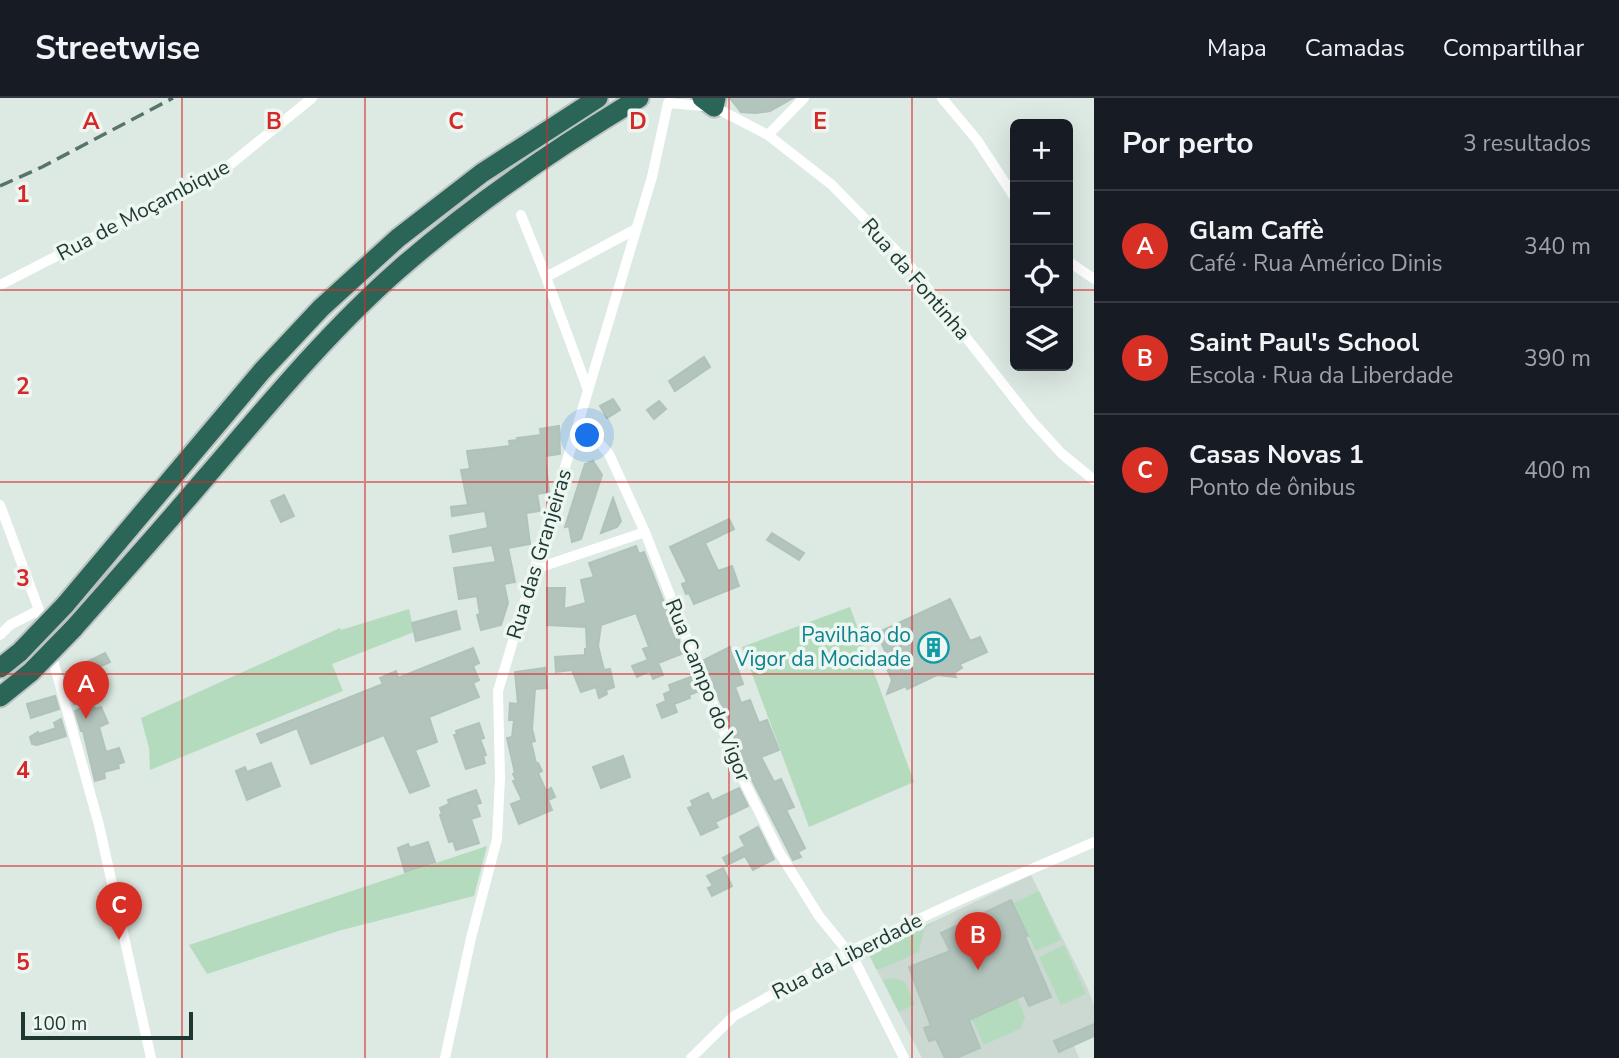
<!DOCTYPE html>
<html lang="pt">
<head>
<meta charset="utf-8">
<style>
  :root { --surface:#171b24; --page:#20242c; --text:#f1f3f6; --muted:#9ea1a6; --line:#363941; --accent:#d93025 }
  body { margin:0; font-family:"Nunito Sans",sans-serif; background:var(--page); color:var(--text) }
  .controls { position:absolute; right:21px; top:21px; display:grid; overflow:hidden; border-radius:10px; box-shadow:0 7px 28px #0002 }
  .controls button { width:63px; height:63px; display:grid; place-items:center; padding:0; border:0; border-bottom:2px solid var(--line); background:var(--surface); color:var(--text); font:35px sans-serif }
  .scale { position:absolute; left:21px; bottom:18px; width:172px; box-sizing:border-box; padding-left:7px; border:4px solid #1e3831; border-top:0; font-size:19px; line-height:24px; white-space:nowrap; color:#1e3831; -webkit-text-stroke:5px #edf6f1; paint-order:stroke }
  .you { position:absolute; left:588px; top:338px; width:24px; height:24px; margin:-18px; border:5px solid #fff; border-radius:50%; background:#1a73e8; box-shadow:0 0 0 10px #1a73e833 }
  .badge { display:grid; place-items:center; width:46px; height:46px; border-radius:50%; background:var(--accent); color:#fff; font-size:23px; font-weight:700 }
  .pin { position:absolute; translate:-50% -58px; filter:drop-shadow(0 2px 4px #0008) }
  .pin::after { content:''; position:absolute; top:37px; width:24px; height:21px; background:inherit; clip-path:polygon(0 0,100% 0,50% 100%) }
  .list { margin:0; padding:0; list-style:none }
  h2 { display:flex; justify-content:space-between; align-items:center; height:91px; margin:0; padding:0 28px; font-size:30px }
  h2 small { font-size:23px; font-weight:400; color:var(--muted) }
  .list li { display:grid; grid-template-columns:46px 1fr auto; gap:21px; align-items:center; box-sizing:border-box; height:112px; padding:0 28px; border-top:2px solid var(--line) }
  .list b { display:block; font-size:26px; white-space:nowrap }
  .list p { margin:0; font-size:23px; white-space:nowrap; color:var(--muted) }
  .list em { font-size:23px; font-style:normal; color:var(--muted) }
  .icon { flex:none; width:38px; height:38px; fill:none; stroke:currentColor; stroke-width:2; stroke-linecap:round; stroke-linejoin:round }
  .map { position:relative; flex:none; width:1094px; height:960px; overflow:hidden }
  header { display:flex; align-items:center; gap:42px; box-sizing:border-box; height:98px; padding:0 35px; background:var(--surface); border-bottom:2px solid var(--line) }
  header strong { font-size:33px }
  nav { display:flex; gap:38px; margin-inline-start:auto; font-size:24px }
  main { display:flex }
  aside { flex:1; background:var(--surface) }
  .map>svg:first-child { display:block }
  .built { fill:#cbd9d2 }
  .green { fill:#b5dbbe }
  .building { fill:#b2c4bc; stroke:#afc3ba; stroke-width:2 }
  .lines { fill:none; stroke-linecap:round; stroke-linejoin:round }
  .highway-casing { stroke:#bcc3c1; stroke-width:23 }
  .street { stroke:#fff; stroke-width:10 }
  .highway { stroke:#2a6557; stroke-width:19 }
  .rail { stroke:#58756c; stroke-width:3.5; stroke-dasharray:14 7; stroke-linecap:butt }
  .highway-bridge-casing { stroke:#bcc3c1; stroke-width:23; stroke-linecap:butt }
  .highway-bridge { stroke:#2a6557; stroke-width:19 }
  .grid { fill:none; stroke:#d62828; stroke-width:2; stroke-opacity:0.55 }
  .labels { text-anchor:middle; stroke-width:7; stroke-linejoin:round; paint-order:stroke }
  .street-label { font-size:21px; fill:#1e3831; stroke:#edf6f1 }
  .culture-label { font-size:21px; fill:#0d838f; stroke:#edf6f1; text-anchor:end }
  .grid-label { font-size:23px; text-anchor:middle; font-weight:bold; fill:#d62828; stroke:#edf6f1; stroke-width:7; stroke-linejoin:round; paint-order:stroke }
</style>
</head>
<body>
<header>
<strong>Streetwise</strong>
<nav><a>Mapa</a><a>Camadas</a><a>Compartilhar</a></nav>
</header>
<main>
<div class="map">
<svg width="1094" height="960" viewBox="0 0 1094 960">
  <rect width="100%" height="100%" fill="#dde9e3"/>
  <!-- built -->
  <path class="built" d="M1031,777l56,112 7,18v32l-20,9 5,12h-157l-54,-105z"/>
  <!-- green -->
  <path class="green" d="M850,509l64,175 -105,45 -67,-180z
    M409,511l5,23 -82,32 11,27 -193,79 -1,-22 -8,-30 199,-90 1,2z
    M487,748l-13,50 -136,35 -131,43 -18,-29z
    M1039,793l22,49 -25,11 -22,-48z
    M933,824l-9,7 -5,23 -38,17h-5l-8,-17z
    M1064,847l22,49 -25,11 -22,-48z
    M893,880l12,4 10,22 -16,8 -16,-32z
    M1017,900l8,19 -4,11 -37,17 -12,-26z"/>
  <!-- building -->
  <path class="building" d="M730,0h63l-23,13 -14,2 -15,-1z
    M704,259l6,10 -35,24 -6,-10z
    M613,301l7,11 -13,8 -7,-12z
    M659,303l7,8 -12,10 -7,-9z
    M559,328l1,28 -15,2 4,36 -12,2 3,17 -14,2 4,31 -22,4 7,34 -11,2 4,19 -7,22 -20,5 -4,-15 3,-1 -3,-18 -18,3 -5,-31 42,-6 -4,-17 -39,7 -3,-16 38,-8 -3,-17 -33,5 -1,-9 17,-2 -7,-35 9,-1 -3,-18 43,-5 -1,-5 9,-1 -1,-2 24,-3 -1,-6z
    M593,363l9,14 -21,64 -9,3 -3,-16 -4,1 20,-63z
    M284,397l10,21 -13,6 -10,-21z
    M613,400l8,23 -4,6 -16,6z
    M729,421l5,10 -29,14 13,28 14,-5 7,20 -45,18 -5,-11 -3,1 -4,-10 5,-2 -17,-35z
    M772,435l32,20 -5,7 -32,-20z
    M636,448l3,8 5,-2 40,101 -26,10 5,12 -10,4 -3,-8 -13,6 -5,-11 16,-6 -5,-11 6,-2 -13,-34 -35,12 -3,21 6,24 6,-1 4,18 -8,3 1,4 -8,4 -3,-11 -15,5 -9,-22 -16,2 -1,-15 30,-2v-6h2l-1,-22 -39,-2v-37h18l-1,21 22,-6 -5,-23 13,-3 -5,-14z
    M950,501l20,42 10,-4 7,15 -27,12 2,4 -8,5 2,4 -19,-2 -30,14 -1,-3 -19,8 5,-14 -11,-25 5,-2 -9,-20z
    M456,513l4,18 -44,12 -4,-18z
    M730,549l13,37 -8,3 6,16 9,-3 9,23 8,-3 12,30 -18,7 13,25 7,-3 13,28 -8,3 19,38 -7,4 3,5 -8,3 -46,-90 -43,-110z
    M473,550l6,15 -6,3 6,14 -6,3 6,14 -50,20 8,25 -22,8 14,36 -19,7 -26,-58 -73,29 -14,-36 -36,15 -4,-9 126,-50 -3,-6 16,-7 2,7z
    M105,555l5,9 -20,9 5,12 -8,3 8,23 6,-2 7,16 -9,4 7,25 13,-4 5,14 -6,2 1,4 -15,4 1,6 -10,3 -12,-50h-2l-6,-20 8,-4 -2,-5 -7,2 -8,-32z
    M545,570l2,20 -12,1 -3,40 3,12 -4,1 5,21h2l4,8 -4,2 8,18 5,-3 4,9 -7,3 4,10 -33,14 -8,-20 11,-4 -9,-19 3,-1 -3,-6 2,-1 -8,-35 5,-1 2,-17h-5l1,-17 8,1 -3,-32z
    M693,578l6,15 -10,4 1,3 -16,6 3,8 -15,6 -5,-13 9,-4 -2,-7 7,-3 -2,-6z
    M55,598l4,13 -28,9 -4,-14z
    M61,621l5,17 -29,9 -5,-1 -2,-7 8,-5 1,2 17,-6 -2,-5z
    M479,625l5,15 -4,1 6,16 -3,1 2,7 -19,6 -12,-34h3l-1,-4z
    M623,658l7,21 -29,11 -8,-21z
    M271,665l9,23 -33,14 -11,-29 9,-4 2,5z
    M739,690l9,18 -33,16 3,5 -17,8 -13,-27 5,-2 -2,-5 17,-8 4,8z
    M476,692l5,13 -5,1 4,12 -9,3 8,24 -23,7 -3,-9 -4,1 -9,-27 2,-1 -2,-6 9,-4 -1,-4z
    M758,729l16,32 -21,11 -8,-14 -18,9 -4,-7 22,-12 -5,-9z
    M428,744l7,20 -30,10 -7,-24 10,-4 2,4z
    M723,770l9,18 -20,10 -4,-8 5,-2 -6,-10z
    M1011,802l17,36 -3,1 26,60 -22,9 -5,-11 -55,25 11,28 -24,10h-11l-9,-19 -7,2 -5,-13 7,-2 -22,-59 41,-16 -9,-18z
    M1094,926v12l-35,16 -5,-11z"/>
  <g class="lines">
    <defs>
      <path id="highway" d="M702,0l12,9 2,-9
        M65,507l197,-234 59,-63 77,-70 84,-65 116,-75
        M73,531c44,-50 89,-100 133,-152 61,-71 121,-144 191,-206 75,-66 157,-122 242,-173
        M0,570l20,-16
        M0,599l31,-25"/>
    </defs>
    <!-- highway casing -->
    <use href="#highway" class="highway-casing"/>
    <!-- street -->
    <path class="street" d="M942,0l35,42 38,58
      M768,37l36,-37
      M521,117l25,62
      M1068,163l26,18
      M0,187l221,-113 91,-74
      M588,292l-42,-113 90,-48
      M578,329l12,5 19,22 36,78 95,241 39,79 40,64 35,43 50,99
      M0,407l39,105 60,215 52,233
      M535,471l110,-37
      M0,537l10,-10 29,-15
      M445,960l26,-120 26,-99 3,-61 -2,-87 154,-514 16,-74 46,4 54,28 64,50 74,76 125,159 31,34 32,26
      M691,960l43,-42 114,-64 114,-53 132,-57"/>
    <!-- highway -->
    <use href="#highway" class="highway"/>
    <!-- rail -->
    <path class="rail" d="M0,88l42,-19 131,-69"/>
    <defs>
      <path id="highway-bridge" d="M20,554l45,-47
        M31,574l42,-43"/>
    </defs>
    <!-- highway-bridge casing -->
    <use href="#highway-bridge" class="highway-bridge-casing"/>
    <!-- highway-bridge -->
    <use href="#highway-bridge" class="highway-bridge"/>
  </g>
  <!-- grid -->
  <path class="grid" d="M182,0v960M365,0v960M547,0v960M729,0v960M912,0v960M0,192h1015M1068,192h26M0,384h1094M0,576h1094M0,768h1094"/>
  <!-- icons -->
  <defs>
    <symbol id="building-ring" viewBox="-11 -11 22 22"><circle r="9.5" fill="#edf6f1" stroke="#0f9aa8" stroke-width="1.5"/><path d="M-4-6H4V6H1V3H-1V6H-4ZM-2.5-4.3h1.7v1.8h-1.7ZM.8-4.3h1.7v1.8H.8ZM-2.5-1h1.7V.8h-1.7ZM.8-1h1.7V.8H.8Z" fill="#0f9aa8"/></symbol>
  </defs>
  <g fill-rule="evenodd">
    <use href="#building-ring" x="916" y="532" width="35" height="35"/>
  </g>
  <g class="labels">
    <!-- street labels -->
    <g class="street-label">
      <text transform="translate(143 112) rotate(-28)" y="7">Rua de Moçambique</text>
      <text transform="translate(916 181) rotate(49)" y="7">Rua da Fontinha</text>
      <text transform="translate(539 456) rotate(-73)" y="7">Rua das Granjeiras</text>
      <text transform="translate(708 592) rotate(68)" y="7">Rua Campo do Vigor</text>
      <text transform="translate(847 858) rotate(-27)" y="7">Rua da Liberdade</text>
    </g>
    <!-- culture labels -->
    <g class="culture-label">
      <text x="911" y="544">Pavilhão do<tspan x="911" dy="24">Vigor da Mocidade</tspan></text>
    </g>
  </g>
  <g class="grid-label">
    <text x="91" y="31">A</text>
    <text x="274" y="31">B</text>
    <text x="456" y="31">C</text>
    <text x="638" y="31">D</text>
    <text x="820" y="31">E</text>
    <text x="23" y="104">1</text>
    <text x="23" y="296">2</text>
    <text x="23" y="488">3</text>
    <text x="23" y="680">4</text>
    <text x="23" y="872">5</text>
  </g>
</svg>
<div class="controls">
<button>+</button>
<button>−</button>
<button><svg class="icon" aria-label="locate" viewBox="0 0 24 24"><circle cx="12" cy="12" r="6"/><path d="M12 2v4M12 18v4M2 12h4M18 12h4"/></svg></button>
<button><svg class="icon" aria-label="layers" viewBox="0 0 24 24"><path d="M12 4l9 5-9 5-9-5zM3 14l9 5 9-5"/></svg></button>
</div>
<div class="scale">100 m</div>
<div class="you"></div>
<div class="pin badge" style="left:86px;top:621px">A</div>
<div class="pin badge" style="left:978px;top:872px">B</div>
<div class="pin badge" style="left:119px;top:842px">C</div>
</div>
<aside>
<h2>Por perto<small>3 resultados</small></h2>
<ul class="list">
<li><span class="badge">A</span><div><b>Glam Caffè</b><p>Café · Rua Américo Dinis</p></div><em>340 m</em></li>
<li><span class="badge">B</span><div><b>Saint Paul's School</b><p>Escola · Rua da Liberdade</p></div><em>390 m</em></li>
<li><span class="badge">C</span><div><b>Casas Novas 1</b><p>Ponto de ônibus</p></div><em>400 m</em></li>
</ul>
</aside>
</main>
</body>
</html>
